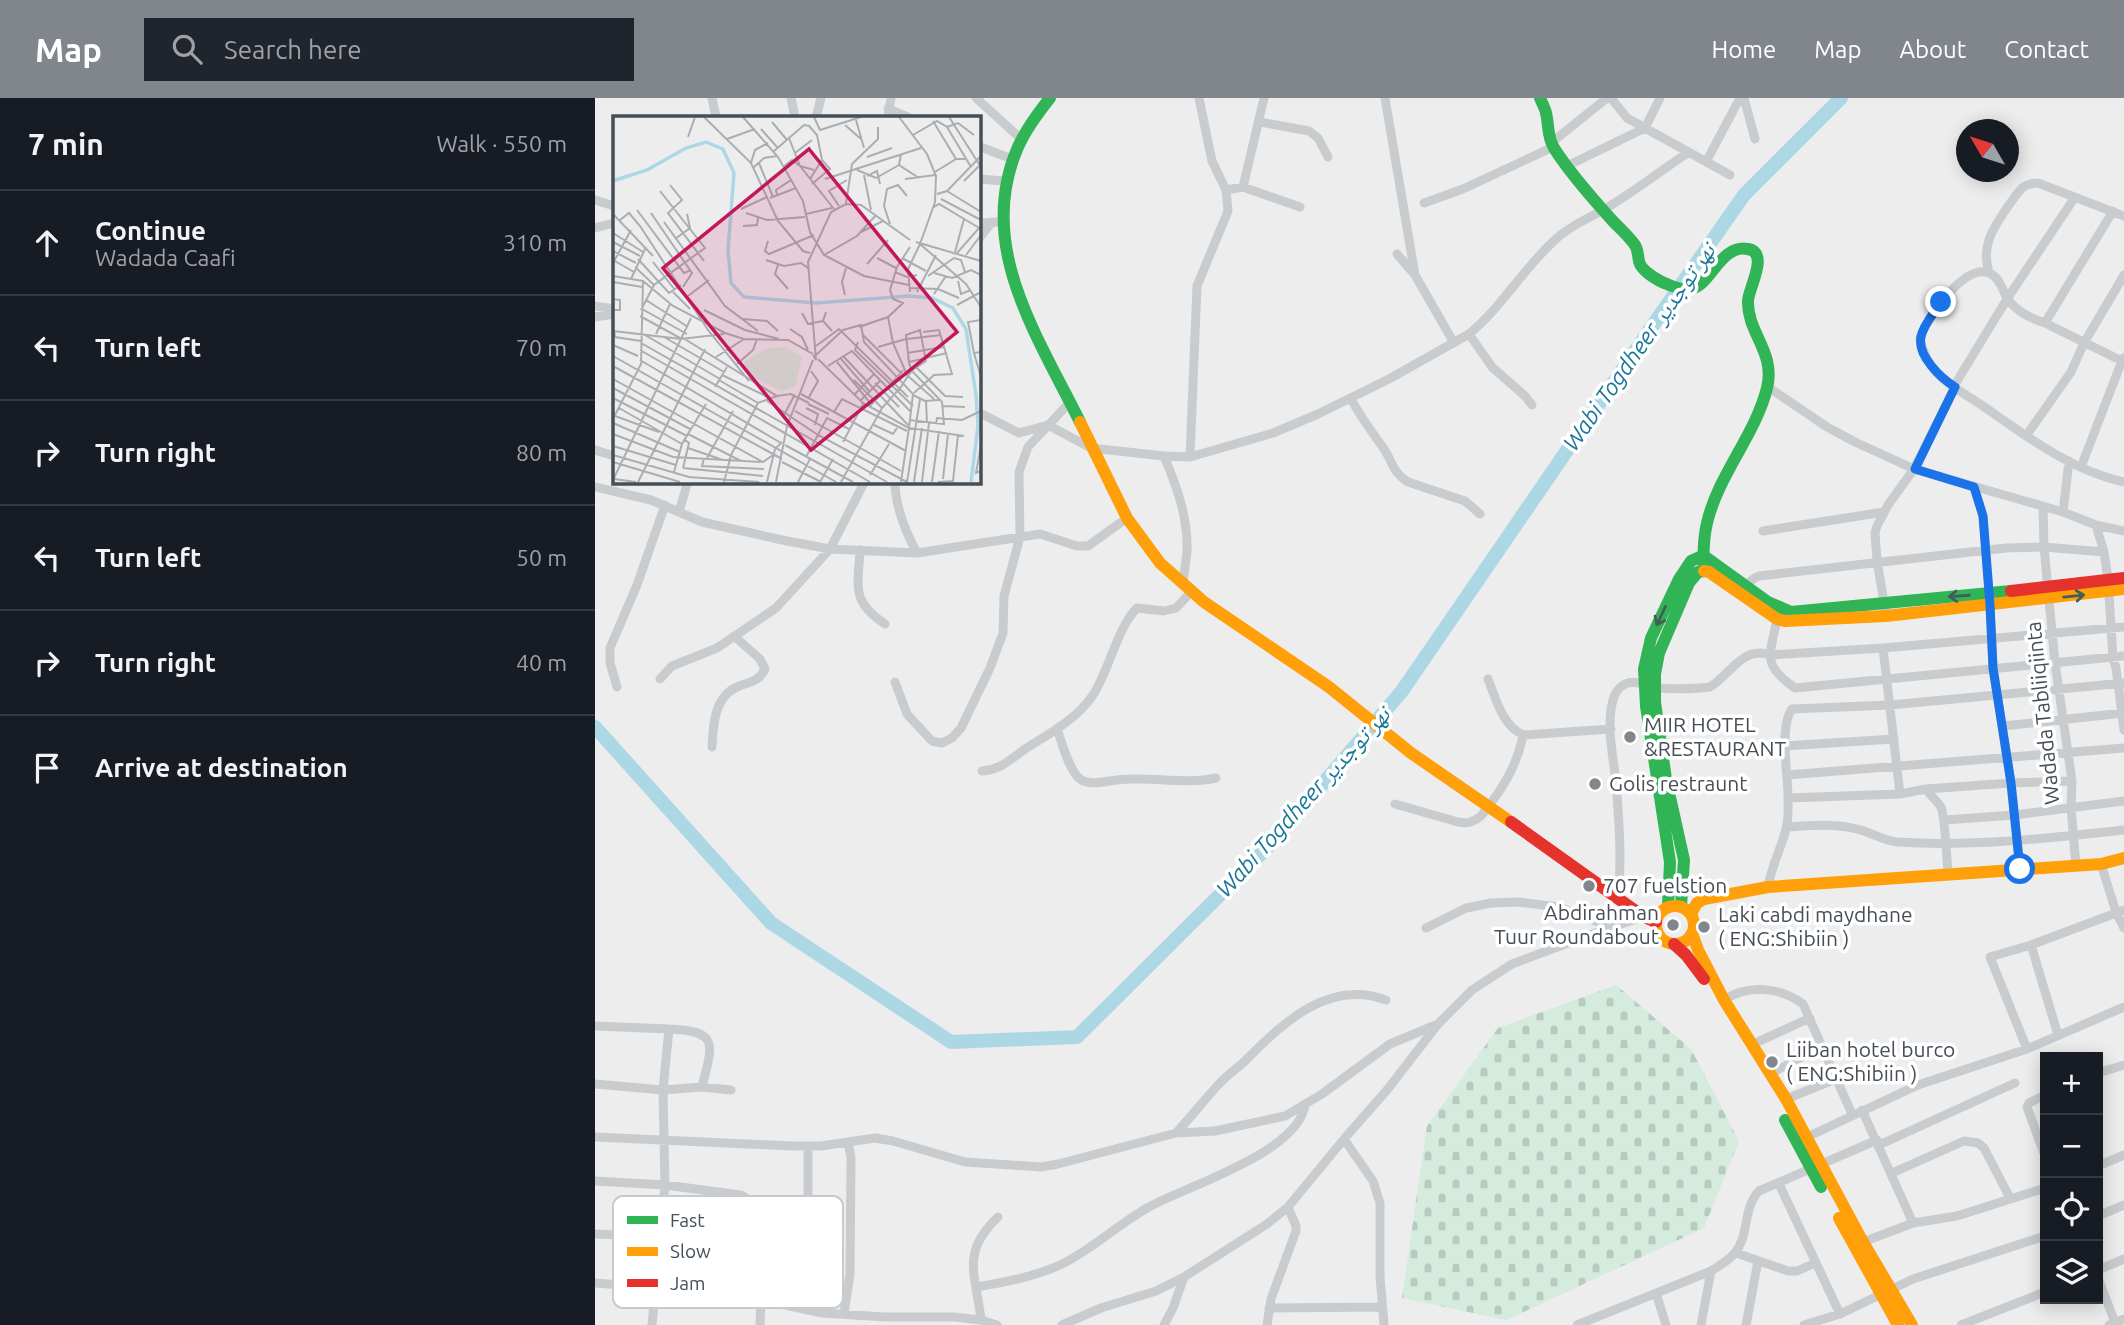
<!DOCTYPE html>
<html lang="en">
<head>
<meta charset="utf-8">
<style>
  :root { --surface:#171b24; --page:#20242c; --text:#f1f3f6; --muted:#9ea1a6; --line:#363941; --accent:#81868c }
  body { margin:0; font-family:Ubuntu,"Noto Naskh Arabic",sans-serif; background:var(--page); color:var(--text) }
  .controls { position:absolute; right:21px; bottom:21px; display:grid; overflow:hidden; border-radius:0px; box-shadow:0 4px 18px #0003 }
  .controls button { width:63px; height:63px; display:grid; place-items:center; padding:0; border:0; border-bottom:2px solid var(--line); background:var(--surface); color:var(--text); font:35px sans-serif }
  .compass { position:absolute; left:1361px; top:21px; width:63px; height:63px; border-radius:50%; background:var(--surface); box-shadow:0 4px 18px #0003; rotate:309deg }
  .stop { position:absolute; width:21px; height:21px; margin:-16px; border:5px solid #1a73e8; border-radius:50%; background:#fff }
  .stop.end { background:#1a73e8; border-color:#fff; box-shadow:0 2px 7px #0008 }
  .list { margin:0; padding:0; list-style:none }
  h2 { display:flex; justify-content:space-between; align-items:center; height:91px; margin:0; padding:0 28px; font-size:30px }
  h2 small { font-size:23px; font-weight:400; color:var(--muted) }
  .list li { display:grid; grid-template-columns:46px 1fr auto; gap:21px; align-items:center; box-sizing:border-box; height:105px; padding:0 28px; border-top:2px solid var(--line) }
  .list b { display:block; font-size:26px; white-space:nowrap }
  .list p { margin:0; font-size:23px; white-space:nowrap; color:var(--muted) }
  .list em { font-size:23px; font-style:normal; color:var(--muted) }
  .icon { flex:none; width:38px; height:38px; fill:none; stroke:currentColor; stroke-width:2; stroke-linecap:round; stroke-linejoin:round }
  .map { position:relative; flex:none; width:1529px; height:1227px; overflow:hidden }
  header { display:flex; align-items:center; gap:42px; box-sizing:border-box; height:98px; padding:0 35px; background:var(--accent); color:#fff }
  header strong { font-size:33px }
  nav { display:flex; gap:38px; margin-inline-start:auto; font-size:24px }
  .search { width:490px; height:63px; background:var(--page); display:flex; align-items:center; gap:18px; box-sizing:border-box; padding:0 24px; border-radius:0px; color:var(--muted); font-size:26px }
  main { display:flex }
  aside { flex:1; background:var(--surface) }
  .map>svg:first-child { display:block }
  .cemetery { fill:url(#cemetery-stones) }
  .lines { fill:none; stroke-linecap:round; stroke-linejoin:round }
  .river { stroke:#acd7e5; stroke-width:14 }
  .street { stroke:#c9ccce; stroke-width:9 }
  .fast { stroke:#30b455; stroke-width:12 }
  .slow { stroke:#ff9f0a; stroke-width:12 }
  .jam { stroke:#e5322d; stroke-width:12 }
  .oneway { stroke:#435e57 }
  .route { stroke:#1a73e8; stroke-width:9 }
  .poi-dot { fill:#81868c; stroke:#fff; stroke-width:2.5 }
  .labels { text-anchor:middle; stroke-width:7; stroke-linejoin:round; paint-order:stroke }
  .street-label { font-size:21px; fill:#464f57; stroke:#fff }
  .poi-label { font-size:21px; fill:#464f57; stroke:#fff; text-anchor:start }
  .water-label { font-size:23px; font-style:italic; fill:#1a7897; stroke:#fff }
  .inset-river { fill:none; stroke:#acd7e5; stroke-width:3.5 }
  .inset-road { fill:none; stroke:#abaeb1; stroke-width:2 }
  .view { fill:#c2185b; fill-opacity:0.15; stroke:#c2185b; stroke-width:3.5 }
  .inset-edge { fill:none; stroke:#464f57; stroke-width:3.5 }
  .key { fill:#fff; stroke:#c8cacd; stroke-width:2 }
  .key-label { font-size:19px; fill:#464f57 }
</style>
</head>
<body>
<header>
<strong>Map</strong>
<div class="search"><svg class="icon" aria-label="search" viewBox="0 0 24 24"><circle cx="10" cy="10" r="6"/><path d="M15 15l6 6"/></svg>Search here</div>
<nav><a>Home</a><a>Map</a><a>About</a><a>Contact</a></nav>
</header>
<main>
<aside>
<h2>7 min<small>Walk · 550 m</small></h2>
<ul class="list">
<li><svg class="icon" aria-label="ahead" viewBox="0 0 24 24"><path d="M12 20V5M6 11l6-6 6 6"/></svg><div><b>Continue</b><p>Wadada Caafi</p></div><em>310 m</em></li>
<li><svg class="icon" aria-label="left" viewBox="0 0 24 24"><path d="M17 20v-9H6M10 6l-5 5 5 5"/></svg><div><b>Turn left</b></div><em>70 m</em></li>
<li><svg class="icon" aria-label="right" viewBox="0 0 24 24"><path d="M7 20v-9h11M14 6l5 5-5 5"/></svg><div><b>Turn right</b></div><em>80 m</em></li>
<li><svg class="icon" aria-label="left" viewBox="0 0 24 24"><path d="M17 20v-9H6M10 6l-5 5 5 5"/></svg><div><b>Turn left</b></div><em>50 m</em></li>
<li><svg class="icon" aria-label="right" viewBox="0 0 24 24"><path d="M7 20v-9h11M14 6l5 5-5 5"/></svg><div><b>Turn right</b></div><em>40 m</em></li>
<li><svg class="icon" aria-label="arrive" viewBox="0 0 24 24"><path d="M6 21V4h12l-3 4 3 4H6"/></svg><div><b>Arrive at destination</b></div></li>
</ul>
</aside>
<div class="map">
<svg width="1529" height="1227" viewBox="0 0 1529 1227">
  <defs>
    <pattern id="cemetery-stones" width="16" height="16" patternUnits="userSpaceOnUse" patternTransform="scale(1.75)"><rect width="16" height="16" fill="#d4ebdd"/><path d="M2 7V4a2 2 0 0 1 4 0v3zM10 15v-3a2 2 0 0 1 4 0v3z" fill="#b7cbc0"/></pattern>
  </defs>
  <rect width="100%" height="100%" fill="#eeeded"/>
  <!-- cemetery -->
  <path class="cemetery" d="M1021,887l75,64 48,92 -35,87 -198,92 -104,-22 25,-172 71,-98z"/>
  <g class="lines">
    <!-- river -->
    <path class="river" d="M0,629l176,196 180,119 126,-5 197,-196 128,-150 251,-366 91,-130 97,-97"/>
    <!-- street -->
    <path class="street" d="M117,0l4,19
      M196,0l4,19
      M381,0l44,40
      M790,0l30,177
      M1016,0l16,20 103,57
      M1149,0l11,41
      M293,11l20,8
      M221,19l5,-19
      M293,19l3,-19
      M665,24l49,9 9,7 10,19
      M956,45l56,-45
      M383,48l34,13
      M1111,64l34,-64
      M972,68l78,-38 15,-30
      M383,81l27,2
      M648,89l57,20
      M631,92l17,-3 21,-89
      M0,102l19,6
      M829,105l39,-14 90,-42
      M383,125l23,-1
      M0,130l19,-5
      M383,142l14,-18
      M802,156l18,21 39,68
      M1394,175c-3,-11 -4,-22 0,-33 3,-12 25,-43 33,-52 5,-4 10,-5 16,-5l86,33
      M0,208l19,3
      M0,219l19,-3
      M1450,225l68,-112
      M874,236l23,33 33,29 7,9
      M1529,264l-79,-39c-16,-5 -31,-13 -39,-27 -4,-8 -7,-18 -15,-22 -25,-14 -64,44 -71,64 2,14 12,32 23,41 12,10 27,18 40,27 43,30 89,65 141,76
      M1359,288l53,-87 68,-102
      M1173,289l59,40 28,15 59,27 149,43 33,13 28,6
      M756,301c9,17 20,32 31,47 11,15 9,25 26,36l57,19 15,13
      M383,314l41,21 29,-8 43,23 73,8 26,1 83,-24 45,-19 71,-35 80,-45c34,-28 55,-67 88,-96 14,-13 30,-19 46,-28 30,-17 57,-39 86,-58
      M1431,338l45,-64 13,-29 40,-68
      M0,352l19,6
      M569,358c13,31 24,61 23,95 -1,11 -3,22 -4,33
      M595,359l7,-171 31,-75 -2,-21 -14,-29 -13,-63
      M1486,369l42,-109
      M300,383c0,26 10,50 22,72
      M0,389l56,13 51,22 80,18 48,9 87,4 123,-19 37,12h11l39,-28
      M1379,389l9,29 7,89 3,63 18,115 9,86
      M1448,409l1,40 11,116 17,118 -1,26 5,59
      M84,414l9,-31
      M1468,414l6,-51
      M1168,433l121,-19
      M265,452c-2,38 -9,51 25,74
      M1509,454l4,27 5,79 3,10 8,62
      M1147,491l11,-10 6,-3 247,-28 38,-1 60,5 -8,-27
      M1290,510l-8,-47 -2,-28 2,-7 11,-21 26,-36 41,-82
      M1182,521c-7,37 -16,45 18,69l329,-32
      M1288,550l17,146
      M65,581l12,-13 45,-18 59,-40 54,-59 35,-68
      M893,581c8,20 14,46 35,56l88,-6
      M300,584l12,32 25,27 10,2 10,-5 9,-10 29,-60 13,-35 1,-37 16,-59 -1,-65 9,-25 41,-44
      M22,589l-7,-24v-15l27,-63 28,-80
      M1408,628l121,-13
      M462,631c5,13 12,42 23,50 10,7 25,2 37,1 33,-4 67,5 99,-2
      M1189,648l110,-7
      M117,649c1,-21 2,-50 25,-60 13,-6 21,-4 28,-18l-5,-10 -26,-23
      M387,673c18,-1 29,-12 43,-22 24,-15 52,-30 68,-54 16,-24 24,-67 44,-87l27,3 12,-3 15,-16
      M1192,677l337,-27
      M1331,691c4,6 11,12 15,18 4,8 6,55 7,68
      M1193,700l112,-4 26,-5 85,-6 61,-2
      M800,706l63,18c10,2 15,0 23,-6 20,-25 36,-49 42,-81
      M1350,722l69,-5 110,-14
      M1192,729c23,-1 47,-4 70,2 14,3 26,12 40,13 76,5 152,-4 227,-12
      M1506,766l15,48 8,16
      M1173,789c3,-20 13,-38 18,-58 3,-10 2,-22 2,-33 0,-21 -9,-70 4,-87l98,-4 234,-22
      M1023,801c4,-40 1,-79 -2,-118 -3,-25 -10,-56 -3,-81 2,-7 6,-13 12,-16 11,-5 21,3 32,4 17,1 37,1 53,-1 20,-12 33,-42 60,-32l113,-7 241,-21
      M831,830l40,-20 25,-5 27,-1 41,5 52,20
      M1436,847l27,90
      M1129,902c23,-16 57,-13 79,4l49,110
      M0,928l74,3 -6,61 2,95 -13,140
      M74,931c52,2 43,16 33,58
      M1158,946l57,-26
      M1432,951l-37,-92 41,-12 93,-35
      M1503,975l26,-8
      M1175,976l51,-27
      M0,986l68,6 39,-3 29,3
      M1450,997l-16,8 -2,4 18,49
      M1191,1001l50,-20
      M1267,1012l51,113
      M581,1035c15,-16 28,-33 43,-49 8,-9 19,-16 28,-25 37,-37 82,-80 139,-59
      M0,1039l198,9h28l54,-8 18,3 72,21 76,5 17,-3 118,-31 39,-2 70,-15 37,-22 68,-50 48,-20
      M1210,1040l113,-53 109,-36 97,-42
      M749,1041l29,42 7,22v73l4,49
      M1284,1047l136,-62
      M213,1048v105
      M1503,1068l26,-11
      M1297,1075l72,-32 14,2 6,5 26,50
      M0,1083l70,4 76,10c16,8 14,22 21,37 10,25 18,44 14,71
      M1184,1086l61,130
      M1503,1118l26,-11
      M0,1136l111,5c14,-9 14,-32 15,-47
      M1268,1144l50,-19 44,-7 88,-28
      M1141,1155l52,18h9l18,-8
      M1503,1172l26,-11
      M1503,1180l18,47
      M0,1185l100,8 81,12 46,10 63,4h69l27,3 16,5
      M382,1189c29,-5 56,-10 83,-22 32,-15 58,-41 89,-58 38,-21 151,-55 156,-103
      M1061,1195l10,32
      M674,1210l113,-1
      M249,1216l6,-40 1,-117 -3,-15
      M386,1222c-5,-46 -21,-67 17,-103
      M165,1227l1,-23
      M467,1227l39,-17 55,-17 28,-14 83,-53 21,-17 56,-68 43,-49 51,-66 34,-34 40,-26 99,-37 33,-10
      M569,1227l9,-17 11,-31
      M672,1227l4,-26 25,-68v-5l-8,-19
      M982,1227l134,-54c8,-5 17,-10 23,-17 16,-18 8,-45 25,-63l118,-51
      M1106,1227l10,-54
      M1151,1227l12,-64
      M1209,1227l36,-11 73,-35 132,-43
      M1366,1227l84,-33
      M1514,1227l15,-6"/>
    <!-- fast -->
    <path class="fast" d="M455,0c-12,15 -24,31 -32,49 -43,98 19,188 62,275
      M945,0c2,5 5,10 6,15 3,12 1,24 8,35 15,24 38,50 57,71 6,7 21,20 25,28 5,12 -2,15 13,27 9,7 33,19 45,14 18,-7 28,-44 54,-39 22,4 0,40 0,52 -1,32 28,51 19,87 -12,48 -49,87 -60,135 -4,17 -4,32 -3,48
      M1086,808l3,-46 -18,-81 -11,-77v-28l4,-21 30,-70 9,-11 6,-1
      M1073,809l2,-45 -24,-156 -2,-37 7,-31 28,-59 12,-18 11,-5 5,2 61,44 23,10 220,-21
      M1190,1022l36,67"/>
    <!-- slow -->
    <path class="slow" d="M485,324l47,96 33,45 44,39 125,85 82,66 100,69
      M1109,473l5,1 68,47 8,2 101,-5 238,-27
      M1061 827a19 19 0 1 1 38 0a19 19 0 1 1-38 0Z
      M1096,816l6,-11 7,-4 64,-12 333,-23 23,-6
      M1097,835l6,17 26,50 62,99 77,143 49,83
      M1244,1120l59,107"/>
    <!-- jam -->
    <path class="jam" d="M1416,493l113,-13
      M916,724l133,95 12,5
      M1079,846l12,11 18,24"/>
  </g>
  <!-- one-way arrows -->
  <defs><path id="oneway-shaft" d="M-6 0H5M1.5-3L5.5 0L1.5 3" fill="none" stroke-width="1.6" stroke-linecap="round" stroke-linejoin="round" transform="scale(1.75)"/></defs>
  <g class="oneway">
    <use href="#oneway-shaft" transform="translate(1364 498) rotate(176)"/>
    <use href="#oneway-shaft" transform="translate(1479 498) rotate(-6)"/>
    <use href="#oneway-shaft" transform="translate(1066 518) rotate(115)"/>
  </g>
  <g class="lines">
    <!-- route -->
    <path class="route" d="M1346,204c-6,10 -18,23 -20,35 -4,19 20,41 34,50l-40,82 59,18 9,29 7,89 3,63 18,115 9,86"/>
  </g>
  <!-- markers -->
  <g class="poi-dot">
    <circle cx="1035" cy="639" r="7"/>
    <circle cx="1000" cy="686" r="7"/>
    <circle cx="994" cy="788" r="7"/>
    <circle cx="1078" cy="827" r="7"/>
    <circle cx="1109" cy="829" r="7"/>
    <circle cx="1177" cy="964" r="7"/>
  </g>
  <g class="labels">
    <!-- street labels -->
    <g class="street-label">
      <text transform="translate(1448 615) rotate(-96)" y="7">Wadada Tabliiqiinta</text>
    </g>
    <!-- poi labels -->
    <g class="poi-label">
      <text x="1049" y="634">MIIR HOTEL<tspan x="1049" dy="24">&amp;RESTAURANT</tspan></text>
      <text x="1014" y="693">Golis restraunt</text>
      <text x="1008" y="795">707 fuelstion</text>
      <text x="1064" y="822" text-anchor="end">Abdirahman<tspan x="1064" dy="24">Tuur Roundabout</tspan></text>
      <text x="1123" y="824">Laki cabdi maydhane<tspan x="1123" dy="24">( ENG:Shibiin )</tspan></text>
      <text x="1191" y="959">Liiban hotel burco<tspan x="1191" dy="24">( ENG:Shibiin )</tspan></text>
    </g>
    <!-- water labels -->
    <g class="water-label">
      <text transform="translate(1044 249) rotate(-55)" y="8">Wabi Togdheer نهر توجدير</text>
      <text transform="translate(708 704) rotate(-48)" y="8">Wabi Togdheer نهر توجدير</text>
    </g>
  </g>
  <!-- overview -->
  <g transform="translate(18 18)">
    <rect width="368" height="368" fill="#eeeded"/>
    <path d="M172,231l17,10 -7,30 -14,4 -30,-15 -7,-14 23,-14z" fill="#d4ebdd"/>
    <path class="inset-river" d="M0,65l34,-11 39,-22 20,-6 17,7 11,24 -6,77 3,33 13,14 72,6 93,-7 23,2 21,10 13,21 10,66 2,31 -7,56"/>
    <path class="inset-road" d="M91,1l47,46 27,58 25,30 7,2M130,1l35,40 25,44 7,31 14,23 40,21 45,9M201,1l6,13 41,-13M286,1l28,37 9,22 -1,26 -15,42M336,1l32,50M243,4l8,28M320,5l23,38M159,6l15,18M232,9l16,14M334,11l11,-4 16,12M148,13l16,18M300,19l24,-14 10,6 24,40M75,21l7,-20M176,22l11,28 14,4M114,23l28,-10M161,35l30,-26 5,1 8,9 5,25 -12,19M182,37l17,-13M288,38l-2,11 20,13M254,41l25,-9M138,47l4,-13 13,-7M146,47l14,34M170,51l9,-7 8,6 34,43M140,52l11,-10 13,-2M244,54l19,8 23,-13M322,56l21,-13h9M251,59l7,35M254,60l10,-5 3,13M212,63l96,-31M292,63l30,-4M351,65l15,-15M199,68l18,-15 -8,-9M57,69l12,15 -14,13 36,48M334,75l34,21M324,78l10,-3 34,-35M164,79l-1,-5 15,-10M157,82l26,-10M328,83l40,21M233,87l6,-39 26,-25v-12M226,90l-10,-15 18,-11M321,91l5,-3 42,25M128,93l26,-12M24,94l47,63 7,-3M38,97l41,60 -9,14M133,97l21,7 38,-3M0,98l40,42M193,98l26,-6M7,104l9,-7 11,13 68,104 41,51M51,106l61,84 33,25M277,108l-6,-18 3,-17 11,-4 9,11M130,110l14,-1 1,-7M0,117l30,19M246,117l24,-12M62,123l15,-11 -3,-14M155,125l-3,10 4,3 45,-19M0,126l27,14M303,126l65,19M0,135l23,12M342,136l9,-33M344,137l23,-26M211,139l33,-19 19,-21M353,139l15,-20M264,142l19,10M289,142l24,13M25,143l31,34 12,-8M0,144l21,12M153,144l18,6 17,-3 7,5M40,146l22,28M0,147l18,-33M254,148l21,-24M165,149l-3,9 13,15M22,151l19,18M282,156l12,5 10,-2M321,157l18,5 19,-8 10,5M0,160l30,5 30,25 52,27 19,6 44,1 25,14M315,160l26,-18 7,2 4,12M18,163l15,-32M345,165l3,13 10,-4M0,166l29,5M296,172l29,1 21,9M60,176l17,17M297,176l-2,-23 12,-25 46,40 15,23M304,176l19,-37M321,178l12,-18M232,179l-3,-13 4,-14M75,180l21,-16M0,183l7,1v10h-7M33,184l42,27M344,189l24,-13M29,193l45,25M28,194l13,-25 51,-37 -45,-57M91,194l41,20 34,9M213,196l-3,9 9,10M189,197l6,11 15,-3M27,200l40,22M275,201l5,26 15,34M130,203l24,2 11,10M246,211l29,-10 15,-14 -10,-4 -3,-9 7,-23 13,-20M177,213l12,8 6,13M0,215l68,8 43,-5M1,215l1,6 26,4M43,218l14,-30M249,218l39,39 2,-3M32,219l75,44M51,221l60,35M70,222l94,58 14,-2 18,9M294,223l34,-4M245,226l-3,8 58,56M28,227l246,139M0,229l25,11M203,230l23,-17 69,68M265,231l28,-8M27,234l230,132M368,236l-7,1 7,24M294,237l37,-6M361,237l-6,-31 13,-2M200,239l3,5 -8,-98 23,-50 15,-8 15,1 49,35M203,239l27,-25 18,-5 3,17 49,52 -4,34 55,8M0,240l223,126M103,241l28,-18M231,241l64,68M205,243l45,44 46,25 -8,54M228,243l29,33M27,244l141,83M224,246l34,42M296,246l38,-9M124,248l16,-14 4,-11M0,250l169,93M215,250l24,-15 58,60M303,251l29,29 18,1M109,259l44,21M295,260l26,23M0,263l150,83 10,-7M106,264l39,23 19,-7M241,264l28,28M262,267l24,24M102,271l12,-20M0,272l77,41M301,277l20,-18 18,-1 -13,-44 -16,2M188,278l105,57M242,278l19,-20M300,279l12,6 14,-1M196,281l9,-16 -7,-10M0,282l74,38M248,284l19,-19M313,284l1,23M154,285l51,34 89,47M195,288l21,10M257,290l30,-32M330,290l22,1M6,292l63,36M193,292l12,6 -3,11M182,295l106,60M221,296l8,-13 65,32M171,299l10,-19M2,300l44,16M0,303l28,-55 2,-83M0,307l67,29M323,308l1,-6 25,2 19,-9M261,309l19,9 4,-6M0,318l60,23 88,5M75,318l53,27M230,326l20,-38M172,329l68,37M368,329l-5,28 5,-2M0,330l63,19M75,332l35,12M0,339l76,22 70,5M193,341l21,-39 22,11M91,342l-2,8 62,3M94,342l26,-47M0,346l67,20M169,346l39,20M70,352l80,8M70,352l6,-25 -4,-3M61,356l8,-28 24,-40M257,359l19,-31M1,363l22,3M330,363l5,-45M0,364l78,-162M25,366l67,-133M111,366l7,-27 27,-52M154,366l8,-33 7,-7M163,366l11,-56 26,-66M185,366l12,-23M207,366l13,-23M228,366l41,-74 19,-21 9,-14 4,-4 12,-8 -6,-31 -14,5 3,28 3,8 30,31 2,22 -35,-4M294,366l13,-83M301,366l8,-54M309,366l7,-59M319,366l7,-51M325,366l15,-1 5,-46"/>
    <path class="view" d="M196,33l148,183 -146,118 -148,-182z"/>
    <rect width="368" height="368" class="inset-edge"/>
  </g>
  <!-- legend -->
  <rect x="18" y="1098" width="230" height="112" rx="10" class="key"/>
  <rect x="32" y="1118" width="31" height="8" fill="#30b455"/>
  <rect x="32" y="1149" width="31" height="9" fill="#ff9f0a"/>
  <rect x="32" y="1181" width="31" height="8" fill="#e5322d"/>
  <g class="key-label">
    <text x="75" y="1129">Fast</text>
    <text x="75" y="1160">Slow</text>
    <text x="75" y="1192">Jam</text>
  </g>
</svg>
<div class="controls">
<button>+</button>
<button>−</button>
<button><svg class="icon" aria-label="locate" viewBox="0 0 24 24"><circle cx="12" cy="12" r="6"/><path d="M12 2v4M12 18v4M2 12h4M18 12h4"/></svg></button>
<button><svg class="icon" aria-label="layers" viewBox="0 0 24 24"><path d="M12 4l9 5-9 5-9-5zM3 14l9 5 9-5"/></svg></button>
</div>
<svg class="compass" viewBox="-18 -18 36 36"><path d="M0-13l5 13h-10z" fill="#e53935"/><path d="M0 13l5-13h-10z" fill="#9ea1a6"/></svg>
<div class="stop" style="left:1425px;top:771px"></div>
<div class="stop end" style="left:1346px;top:204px"></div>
</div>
</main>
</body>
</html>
